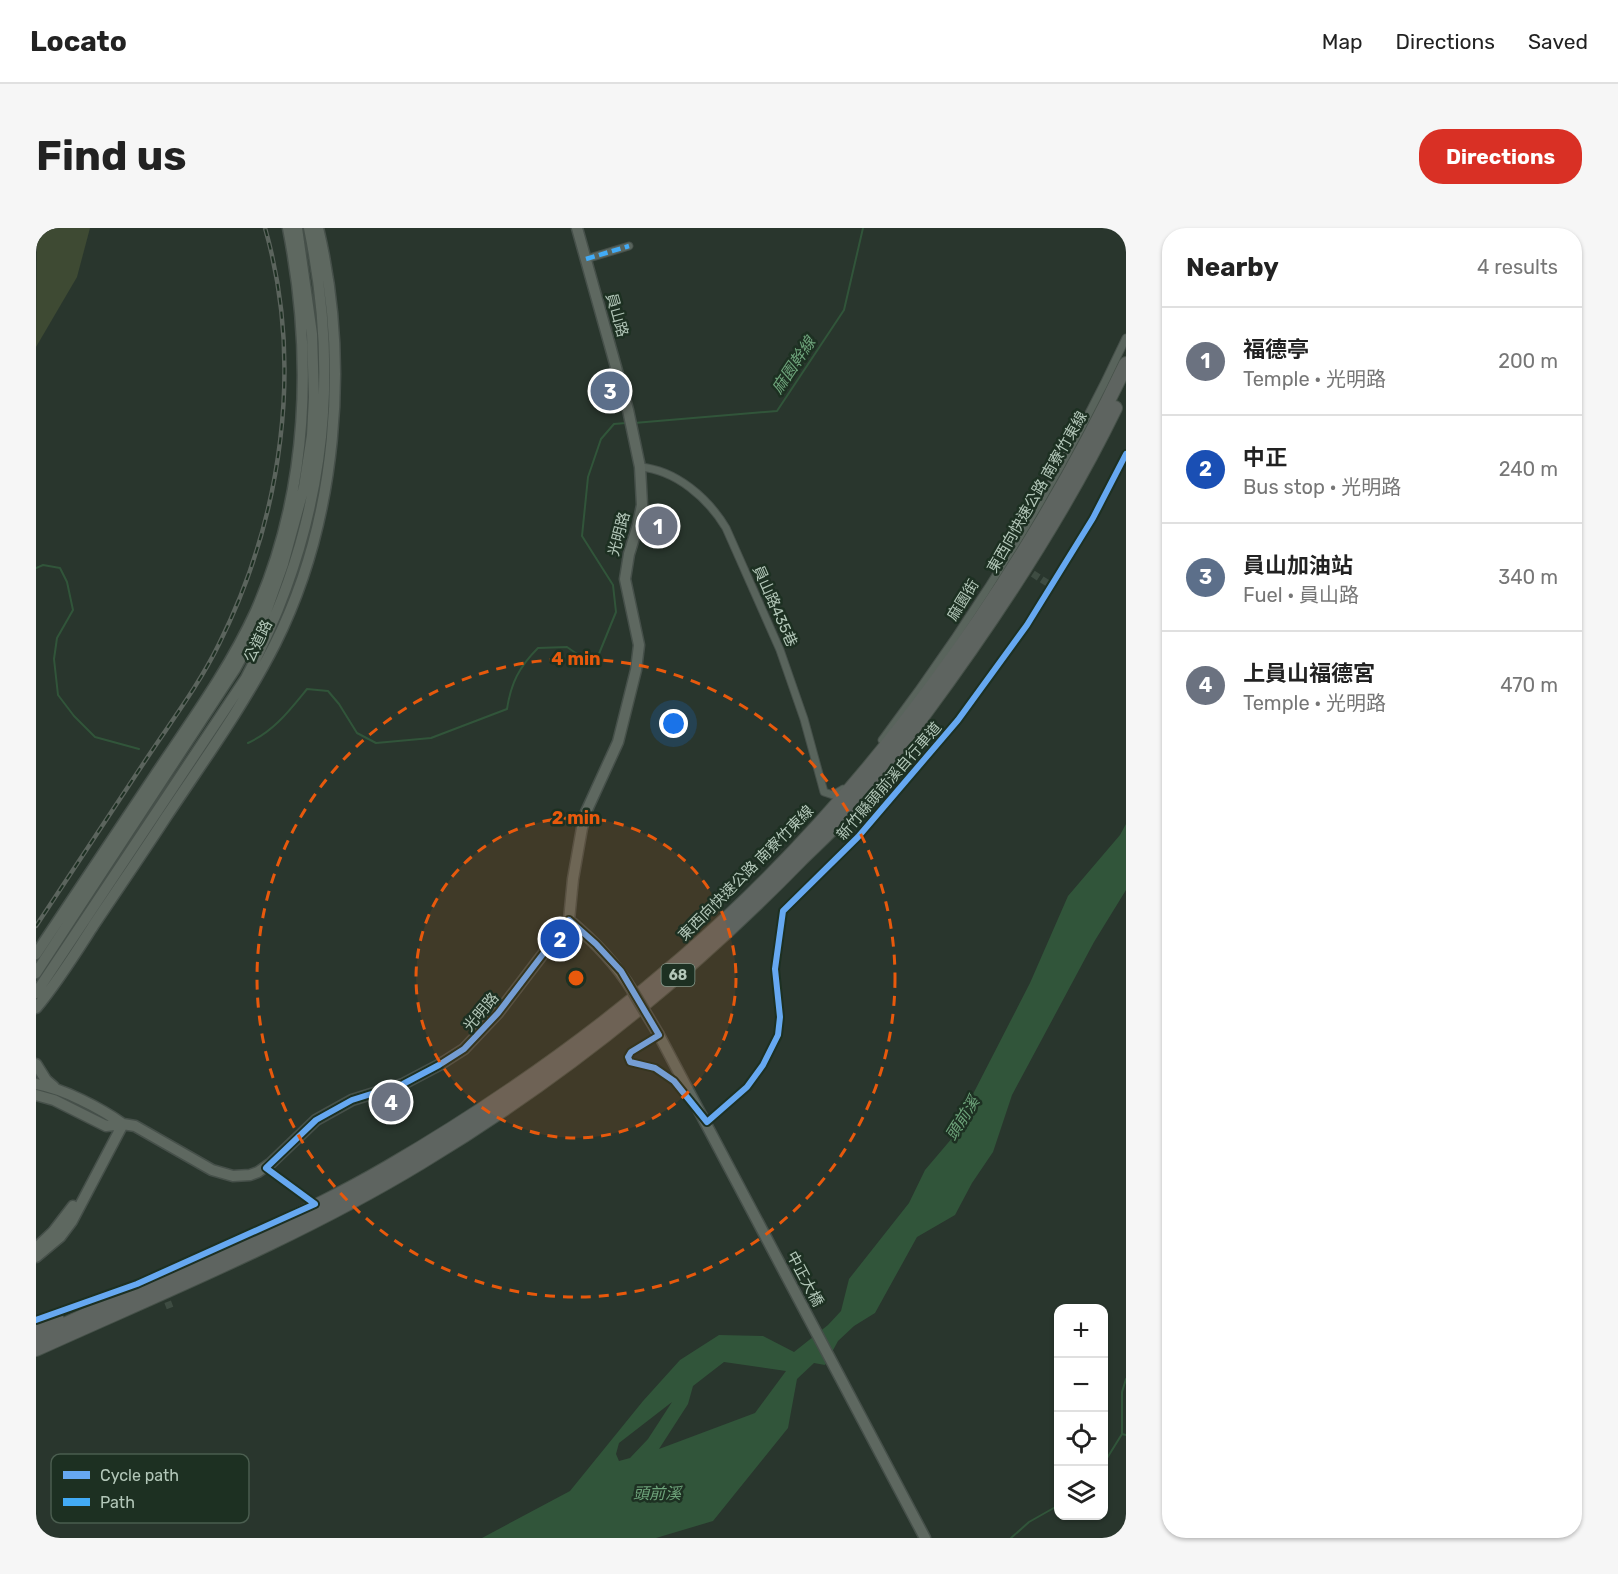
<!DOCTYPE html>
<html lang="en">
<head>
<meta charset="utf-8">
<style>
  :root { --surface:#fff; --page:#f6f6f6; --text:#222; --muted:#767676; --line:#e0e0e0; --accent:#d93025 }
  body { margin:0; font-family:Rubik,"Noto Sans TC",sans-serif; background:var(--page); color:var(--text) }
  .controls { position:absolute; right:18px; bottom:18px; display:grid; overflow:hidden; border-radius:12px; box-shadow:0 2px 4px #0004 }
  .controls button { width:54px; height:54px; display:grid; place-items:center; padding:0; border:0; border-bottom:2px solid var(--line); background:var(--surface); color:var(--text); font:30px sans-serif }
  .you { position:absolute; left:638px; top:496px; width:21px; height:21px; margin:-15px; border:4px solid #fff; border-radius:50%; background:#1a73e8; box-shadow:0 0 0 9px #1a73e833 }
  .badge { display:grid; place-items:center; width:39px; height:39px; border-radius:50%; background:var(--accent); color:#fff; font-size:20px; font-weight:700 }
  .pin { position:absolute; translate:-50% -50%; border:3px solid #fff; box-shadow:0 2px 6px #0006 }
  .list { margin:0; padding:0; list-style:none }
  h2 { display:flex; justify-content:space-between; align-items:center; height:78px; margin:0; padding:0 24px; font-size:26px }
  h2 small { font-size:20px; font-weight:400; color:var(--muted) }
  .list li { display:grid; grid-template-columns:39px 1fr auto; gap:18px; align-items:center; box-sizing:border-box; height:108px; padding:0 24px; border-top:2px solid var(--line) }
  .list b { display:block; font-size:22px; white-space:nowrap }
  .list p { margin:0; font-size:20px; white-space:nowrap; color:var(--muted) }
  .list em { font-size:20px; font-style:normal; color:var(--muted) }
  .icon { flex:none; width:33px; height:33px; fill:none; stroke:currentColor; stroke-width:2; stroke-linecap:round; stroke-linejoin:round }
  .map { position:relative; flex:none; width:1090px; height:1310px; overflow:hidden; border-radius:24px }
  header { display:flex; align-items:center; gap:36px; box-sizing:border-box; height:84px; padding:0 30px; background:var(--surface); border-bottom:2px solid var(--line) }
  header strong { font-size:28px }
  nav { display:flex; gap:33px; margin-inline-start:auto; font-size:21px }
  .intro { display:flex; align-items:center; justify-content:space-between; box-sizing:border-box; height:144px; padding:0 36px }
  h1 { margin:0; font-size:42px }
  .button { padding:15px 27px; border-radius:24px; background:var(--accent); color:#fff; font-size:21px; font-weight:700 }
  main { display:flex; gap:36px; padding:0 36px }
  aside { flex:1; background:var(--surface); border-radius:24px; box-shadow:0 2px 4px #0004 }
  .map>svg:first-child { display:block }
  .green { fill:#3e4a33 }
  .water { fill:#31553a; fill-rule:evenodd }
  .lines { fill:none; stroke-linecap:round; stroke-linejoin:round }
  .stream { stroke:#31553a; stroke-width:2 }
  .street-tunnel { stroke:#3e4c42; stroke-width:7; stroke-dasharray:7 3.5; stroke-linecap:butt }
  .street-casing { stroke:#46504a; stroke-width:9 }
  .secondary-casing { stroke:#46504a; stroke-width:13 }
  .highway-casing { stroke:#465149; stroke-width:16 }
  .street { stroke:#59645c; stroke-width:7 }
  .secondary { stroke:#5e6860; stroke-width:10 }
  .highway { stroke:#5e6460; stroke-width:14 }
  .rail-casing { stroke:#5b645d; stroke-width:4.5 }
  .rail { stroke:#1d3022; stroke-width:2; stroke-dasharray:7; stroke-linecap:butt }
  .secondary-bridge-casing { stroke:#46504a; stroke-width:13; stroke-linecap:butt }
  .secondary-bridge { stroke:#5e6860; stroke-width:10 }
  .quiet { stroke:#42abf6; stroke-width:4.5; stroke-dasharray:9 4.5; stroke-linecap:butt }
  .cycleway-casing { stroke:#1d3022; stroke-width:10 }
  .cycleway { stroke:#66a8f1; stroke-width:6 }
  .ring { fill:none; stroke:#e8590c; stroke-width:3; stroke-dasharray:10 8 }
  .labels { text-anchor:middle; stroke-width:5; stroke-linejoin:round; paint-order:stroke }
  .shield { fill:#1d3022; stroke:#869a8c; stroke-width:1.5 }
  .shield-label { font-size:14px; font-weight:bold; fill:#b3c7b9 }
  .street-label { font-size:15px; fill:#b3c7b9; stroke:#1d3022 }
  .water-label { font-size:16px; font-style:italic; fill:#6ea47b; stroke:#1d3022 }
  .key { fill:#1d3022; stroke:#4a5d4f; stroke-width:1.5 }
  .key-label { font-size:16px; fill:#b3c7b9 }
  .centre { fill:#e8590c; stroke:#1d3022; stroke-width:3 }
  .ring-label { font-size:18px; text-anchor:middle; font-weight:bold; fill:#e8590c; stroke:#1d3022; stroke-width:5; stroke-linejoin:round; paint-order:stroke }
</style>
</head>
<body>
<header>
<strong>Locato</strong>
<nav><a>Map</a><a>Directions</a><a>Saved</a></nav>
</header>
<div class="intro"><h1>Find us</h1><a class="button">Directions</a></div>
<main>
<div class="map">
<svg width="1090" height="1310" viewBox="0 0 1090 1310">
  <rect width="100%" height="100%" fill="#29362d"/>
  <!-- green -->
  <path class="green" d="M1,0h53l-13,49 -41,70z"/>
  <!-- water -->
  <path class="water" d="M1090,596v66l-32,52 -82,153 -19,57 -21,31 -17,32 -38,22 -42,76 -21,13 -16,15 -13,24 -11,-2 -17,16 -9,49 -75,93 -57,17h-174l88,-47 73,-90 37,-41 39,-25 44,1 31,16 34,-27 13,-14 8,-32 60,-76 16,-33 28,-33 19,-41 58,-113 38,-87 52,-61zM688,1134l62,9 -31,42 -96,36 29,-45 5,-18zM636,1174l-24,37 -18,19 -11,3 -3,-7 3,-11z"/>
  <g class="lines">
    <!-- stream -->
    <path class="stream" d="M598,195l143,-12 67,-101 19,-82
      M0,340l7,-3 17,3 7,14 6,28 -16,28 -3,21 4,36 16,21 21,21 44,12
      M212,515c26,-12 41,-32 59,-54l21,2 11,13 18,29 19,10 55,-5 76,-29c4,-26 12,-42 31,-61l29,-1 27,19 22,-54 -3,-27 -31,-49 6,-59 13,-38 13,-15 12,-1
      M1086,1206v-42l4,-13
      M1068,1235l18,-29 4,1
      M975,1310l18,-16 30,-17"/>
    <!-- street-tunnel -->
    <path class="street-tunnel" d="M988,340l28,18
      M128,1064l6,16"/>
    <defs>
      <path id="street" d="M550,31l43,-13
        M604,239c36,3 68,31 86,61l54,122 24,69 20,73 9,3 10,-6
        M846,512c94,-125 178,-260 244,-402"/>
      <path id="secondary" d="M533,692c25,21 46,42 63,70
        M0,726c39,-59 78,-118 118,-177 36,-54 75,-107 102,-166 53,-120 57,-256 32,-383
        M0,745l199,-304 31,-57 17,-48 21,-77 8,-52 2,-38 -2,-63 -15,-106
        M0,765l210,-315c76,-144 96,-291 63,-450
        M0,780c21,-25 39,-54 57,-82 24,-36 49,-72 73,-109 38,-57 78,-112 109,-173 62,-124 75,-282 43,-416
        M623,807l266,503
        M0,836l10,16 8,7
        M0,856c28,5 64,24 87,40
        M0,867l18,5 52,26 17,-2 12,2 77,44 21,6 17,-1 8,-3 13,-9 45,-43 36,-20 51,-16 36,-19 25,-16 34,-36 71,-93 4,-41 9,-51 4,-16 32,-70 18,-72 3,-25 -14,-66 4,-25 9,-29 4,-20 -2,-38 -12,-57 -51,-182
        M0,1020l17,-16 20,-26
        M0,1029l24,-20 12,-16 51,-97"/>
      <path id="highway" d="M0,1099l21,-7
        M0,1110c64,-29 127,-59 191,-89 55,-26 109,-51 162,-82 103,-60 203,-130 294,-209 184,-159 339,-375 443,-594
        M0,1121c130,-59 263,-113 385,-187 139,-84 265,-185 379,-302 14,-14 29,-27 42,-42 29,-32 56,-69 82,-104 71,-96 139,-199 191,-306"/>
    </defs>
    <!-- street casing -->
    <use href="#street" class="street-casing"/>
    <!-- secondary casing -->
    <use href="#secondary" class="secondary-casing"/>
    <!-- highway casing -->
    <use href="#highway" class="highway-casing"/>
    <!-- street -->
    <use href="#street" class="street"/>
    <!-- secondary -->
    <use href="#secondary" class="secondary"/>
    <!-- highway -->
    <use href="#highway" class="highway"/>
    <defs>
      <path id="rail" d="M0,698c38,-57 75,-114 113,-171 24,-36 51,-72 70,-111 63,-126 85,-280 46,-416"/>
    </defs>
    <!-- rail casing -->
    <use href="#rail" class="rail-casing"/>
    <!-- rail -->
    <use href="#rail" class="rail"/>
    <defs>
      <path id="secondary-bridge" d="M596,762l27,45"/>
    </defs>
    <!-- secondary-bridge casing -->
    <use href="#secondary-bridge" class="secondary-bridge-casing"/>
    <!-- secondary-bridge -->
    <use href="#secondary-bridge" class="secondary-bridge"/>
    <!-- quiet -->
    <path class="quiet" d="M550,31l43,-13"/>
    <defs>
      <path id="cycleway" d="M0,1092l101,-36 178,-80 -49,-36 50,-48 36,-20 51,-16 36,-19 25,-16 34,-36 71,-93 27,24 25,27 38,64 -28,17 -3,5 2,5 25,6 19,13 33,41 40,-35 16,-22 15,-30 2,-18 -5,-48 8,-58 75,-74 100,-117 69,-95 66,-107 33,-64"/>
    </defs>
    <!-- cycleway casing -->
    <use href="#cycleway" class="cycleway-casing"/>
    <!-- cycleway -->
    <use href="#cycleway" class="cycleway"/>
  </g>
  <!-- distance rings -->
  <circle cx="540" cy="750" r="160" fill="#e8590c" fill-opacity=".12"/>
  <g class="ring">
    <circle cx="540" cy="750" r="160"/>
    <circle cx="540" cy="750" r="319"/>
  </g>
  <g class="labels">
    <!-- shield labels -->
    <rect class="shield" x="625.5" y="736" width="33" height="22" rx="4.5"/>
    <g class="shield-label">
      <text x="642" y="752">68</text>
    </g>
    <!-- street labels -->
    <g class="street-label">
      <text transform="translate(581 87) rotate(74)" y="5">員山路</text>
      <text transform="translate(1001 264) rotate(-60)" y="5">東西向快速公路 南寮竹東線</text>
      <text transform="translate(583 306) rotate(-75)" y="5">光明路</text>
      <text transform="translate(927 372) rotate(-58)" y="5">麻園街</text>
      <text transform="translate(739 378) rotate(66)" y="5">員山路435巷</text>
      <text transform="translate(222 413) rotate(-64)" y="5">公道路</text>
      <text transform="translate(853 553) rotate(-49)" y="5">新竹縣頭前溪自行車道</text>
      <text transform="translate(710 645) rotate(-45)" y="5">東西向快速公路 南寮竹東線</text>
      <text transform="translate(445 784) rotate(-50)" y="5">光明路</text>
      <text transform="translate(769 1051) rotate(62)" y="5">中正大橋</text>
    </g>
    <!-- water labels -->
    <g class="water-label">
      <text transform="translate(757 137) rotate(-56)" y="6">麻園幹線</text>
      <text transform="translate(926 890) rotate(-58)" y="6">頭前溪</text>
      <text x="621" y="1271">頭前溪</text>
    </g>
  </g>
  <!-- legend -->
  <rect x="15" y="1226" width="198" height="69" rx="9" class="key"/>
  <rect x="27" y="1243" width="27" height="8" fill="#66a8f1"/>
  <rect x="27" y="1270" width="27" height="8" fill="#42abf6"/>
  <g class="key-label">
    <text x="64" y="1253">Cycle path</text>
    <text x="64" y="1280">Path</text>
  </g>
  <circle cx="540" cy="750" r="9" class="centre"/>
  <g class="ring-label">
    <text x="540" y="437">4 min</text>
    <text x="540" y="596">2 min</text>
  </g>
</svg>
<div class="controls">
<button>+</button>
<button>−</button>
<button><svg class="icon" aria-label="locate" viewBox="0 0 24 24"><circle cx="12" cy="12" r="6"/><path d="M12 2v4M12 18v4M2 12h4M18 12h4"/></svg></button>
<button><svg class="icon" aria-label="layers" viewBox="0 0 24 24"><path d="M12 4l9 5-9 5-9-5zM3 14l9 5 9-5"/></svg></button>
</div>
<div class="you"></div>
<div class="pin badge" style="left:622px;top:298px;background:#6b7280">1</div>
<div class="pin badge" style="left:524px;top:711px;background:#1a4fb4">2</div>
<div class="pin badge" style="left:574px;top:163px;background:#5c6f8a">3</div>
<div class="pin badge" style="left:355px;top:874px;background:#6b7280">4</div>
</div>
<aside>
<h2>Nearby<small>4 results</small></h2>
<ul class="list">
<li><span class="badge" style="background:#6b7280">1</span><div><b>福德亭</b><p>Temple · 光明路</p></div><em>200 m</em></li>
<li><span class="badge" style="background:#1a4fb4">2</span><div><b>中正</b><p>Bus stop · 光明路</p></div><em>240 m</em></li>
<li><span class="badge" style="background:#5c6f8a">3</span><div><b>員山加油站</b><p>Fuel · 員山路</p></div><em>340 m</em></li>
<li><span class="badge" style="background:#6b7280">4</span><div><b>上員山福德宮</b><p>Temple · 光明路</p></div><em>470 m</em></li>
</ul>
</aside>
</main>
</body>
</html>
